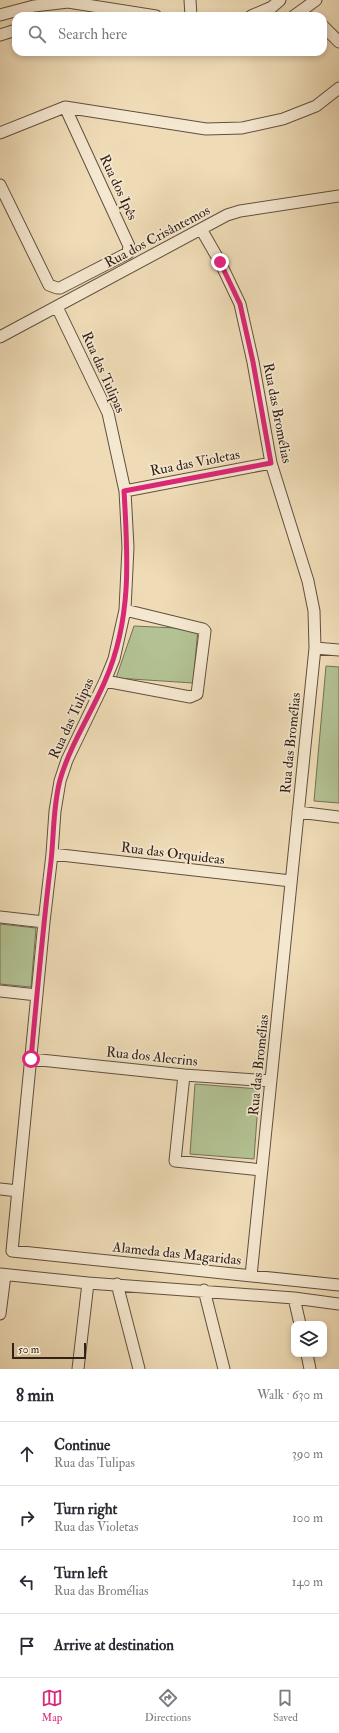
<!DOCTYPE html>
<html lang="en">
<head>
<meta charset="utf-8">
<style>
  :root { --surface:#fff; --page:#f7f7f7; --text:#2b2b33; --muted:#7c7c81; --line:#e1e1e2; --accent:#db2777 }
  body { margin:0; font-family:"IM FELL Double Pica",serif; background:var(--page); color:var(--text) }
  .controls { position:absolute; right:12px; bottom:12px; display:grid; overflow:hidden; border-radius:8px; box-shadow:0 2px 6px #0003 }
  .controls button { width:36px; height:36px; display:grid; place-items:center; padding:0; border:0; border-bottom:1px solid var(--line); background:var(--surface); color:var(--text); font:20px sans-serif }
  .scale { position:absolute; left:12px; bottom:10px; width:74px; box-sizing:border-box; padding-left:4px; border:2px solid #312119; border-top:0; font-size:11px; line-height:14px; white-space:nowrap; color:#312119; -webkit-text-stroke:3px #f5e8d0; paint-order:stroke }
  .stop { position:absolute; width:12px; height:12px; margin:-9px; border:3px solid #db2777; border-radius:50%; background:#fff }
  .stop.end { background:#db2777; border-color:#fff; box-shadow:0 1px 4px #0008 }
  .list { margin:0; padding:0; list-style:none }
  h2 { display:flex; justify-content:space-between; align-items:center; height:52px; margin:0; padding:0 16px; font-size:17px }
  h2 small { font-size:13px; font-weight:400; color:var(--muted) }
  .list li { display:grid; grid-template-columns:26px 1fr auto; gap:12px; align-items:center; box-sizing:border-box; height:64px; padding:0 16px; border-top:1px solid var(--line) }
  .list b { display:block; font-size:15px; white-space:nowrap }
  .list p { margin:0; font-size:13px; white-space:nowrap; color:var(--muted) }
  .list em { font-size:13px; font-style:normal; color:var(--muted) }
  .icon { flex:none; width:22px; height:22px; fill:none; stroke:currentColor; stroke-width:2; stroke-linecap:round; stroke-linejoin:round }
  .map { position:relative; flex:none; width:339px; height:1369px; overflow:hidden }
  .search { position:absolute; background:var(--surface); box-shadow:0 2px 6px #0003; left:12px; right:12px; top:12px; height:44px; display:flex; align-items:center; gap:10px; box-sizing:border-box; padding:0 14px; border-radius:12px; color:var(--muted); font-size:15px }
  .sheet { height:308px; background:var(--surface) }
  nav { display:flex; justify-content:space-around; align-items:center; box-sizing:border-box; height:56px; border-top:1px solid var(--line); background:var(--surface); font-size:11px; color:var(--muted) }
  nav a { display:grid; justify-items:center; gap:2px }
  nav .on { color:var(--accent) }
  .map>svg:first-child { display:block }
  .green { fill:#b3c293; stroke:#727256 }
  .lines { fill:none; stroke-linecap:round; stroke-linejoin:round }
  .street-casing { stroke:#605040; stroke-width:13 }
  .street { stroke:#f5e8d0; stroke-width:11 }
  .route { stroke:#db2777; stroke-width:5 }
  .labels { text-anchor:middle; stroke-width:3.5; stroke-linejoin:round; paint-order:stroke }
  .street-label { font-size:14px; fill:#312119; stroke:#f5e8d0 }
</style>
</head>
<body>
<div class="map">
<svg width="339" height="1369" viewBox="0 0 339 1369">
  <rect width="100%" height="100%" fill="#efdcb7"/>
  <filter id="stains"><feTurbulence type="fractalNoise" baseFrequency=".005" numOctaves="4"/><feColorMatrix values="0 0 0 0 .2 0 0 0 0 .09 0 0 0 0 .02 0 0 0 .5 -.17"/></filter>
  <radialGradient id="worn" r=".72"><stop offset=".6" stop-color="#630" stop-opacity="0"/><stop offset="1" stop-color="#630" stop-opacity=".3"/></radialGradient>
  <!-- green -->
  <path class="green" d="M134,626l64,3 -5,54 -77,-5z
    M326,666l13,1v136l-25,-2z
    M0,924l36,4 -5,59 -31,-3z
    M195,1084l64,5 -5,70 -64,-5z"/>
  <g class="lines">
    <defs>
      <path id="street" d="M190,0l1,16
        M0,15l34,-9 34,-4 88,14
        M251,16l21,-9 8,-7
        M294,16l22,-16
        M323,26l16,16
        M0,35l16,-5
        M0,133l65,-26 141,22 36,-1 41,-9 33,-13 23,-18
        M0,185l49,100 8,3h3l68,-35 1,-7 -64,-139
        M201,229l19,33 20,42 13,58 18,101 37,118 6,30 1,37 -64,628
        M57,307l51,106 17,78 3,56 -3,63 -11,49 -9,22 -38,79 -7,21 -5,30 -3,43 -8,68 -32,329 327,34
        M0,337l227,-122 13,-4 99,-15
        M125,491l146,-28
        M315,648l24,2
        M105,681l85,16 7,-3 8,-63 -2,-2 -78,-19
        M298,812l41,5
        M52,854l239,27
        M0,917l44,5
        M0,991l37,4
        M31,1059l153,16 87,6
        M184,1075l-9,86 87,9
        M0,1189l18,2
        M0,1274l88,9 206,15 45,6
        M117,1284l22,85
        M204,1290l20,79
        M294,1298l6,26
        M0,1314l5,-39
        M307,1354l3,15
        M78,1369l10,-86"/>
    </defs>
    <!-- street casing -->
    <use href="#street" class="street-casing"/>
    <!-- street -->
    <use href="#street" class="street"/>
  </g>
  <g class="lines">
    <!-- route -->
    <path class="route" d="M31,1059c6,-66 12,-132 20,-198 3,-27 2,-55 9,-81 10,-35 31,-66 45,-99 27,-61 23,-125 19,-190l147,-28 -18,-101 -13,-58 -20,-42"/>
  </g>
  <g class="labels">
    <!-- street labels -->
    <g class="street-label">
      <text transform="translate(119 187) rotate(65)" y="5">Rua dos Ipês</text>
      <text transform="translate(157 236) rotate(-28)" y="5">Rua dos Crisântemos</text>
      <text transform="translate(104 372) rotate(66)" y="5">Rua das Tulipas</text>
      <text transform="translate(278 413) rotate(79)" y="5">Rua das Bromélias</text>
      <text transform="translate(195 462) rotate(-11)" y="5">Rua das Violetas</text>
      <text transform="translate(71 718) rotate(-65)" y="5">Rua das Tulipas</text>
      <text transform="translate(290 743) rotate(-84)" y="5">Rua das Bromélias</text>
      <text transform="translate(173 853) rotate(7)" y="5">Rua das Orquideas</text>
      <text transform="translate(152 1056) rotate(6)" y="5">Rua dos Alecrins</text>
      <text transform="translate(258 1065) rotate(-84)" y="5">Rua das Bromélias</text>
      <text transform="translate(177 1253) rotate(6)" y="5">Alameda das Magaridas</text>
    </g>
  </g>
  <rect width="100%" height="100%" filter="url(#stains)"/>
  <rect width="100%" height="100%" fill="url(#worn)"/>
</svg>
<div class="controls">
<button><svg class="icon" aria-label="layers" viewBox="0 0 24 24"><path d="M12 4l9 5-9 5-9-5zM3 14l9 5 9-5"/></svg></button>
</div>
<div class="scale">50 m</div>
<div class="stop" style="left:31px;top:1059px"></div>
<div class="stop end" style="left:220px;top:262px"></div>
<div class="search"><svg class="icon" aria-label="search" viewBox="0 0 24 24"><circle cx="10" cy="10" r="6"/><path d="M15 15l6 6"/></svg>Search here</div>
</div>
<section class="sheet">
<h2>8 min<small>Walk · 630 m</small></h2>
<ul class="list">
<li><svg class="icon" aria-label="ahead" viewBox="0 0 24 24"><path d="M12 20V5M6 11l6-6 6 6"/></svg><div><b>Continue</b><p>Rua das Tulipas</p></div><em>390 m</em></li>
<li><svg class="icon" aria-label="right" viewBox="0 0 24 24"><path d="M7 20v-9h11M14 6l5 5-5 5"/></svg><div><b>Turn right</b><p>Rua das Violetas</p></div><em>100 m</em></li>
<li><svg class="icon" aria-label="left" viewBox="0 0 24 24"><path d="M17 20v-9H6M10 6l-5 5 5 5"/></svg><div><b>Turn left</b><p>Rua das Bromélias</p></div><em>140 m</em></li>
<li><svg class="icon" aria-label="arrive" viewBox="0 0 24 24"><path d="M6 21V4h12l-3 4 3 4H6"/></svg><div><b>Arrive at destination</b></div></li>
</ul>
</section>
<nav>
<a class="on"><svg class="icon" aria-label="map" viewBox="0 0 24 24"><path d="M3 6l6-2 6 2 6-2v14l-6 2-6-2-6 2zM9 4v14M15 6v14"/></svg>Map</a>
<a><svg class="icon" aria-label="directions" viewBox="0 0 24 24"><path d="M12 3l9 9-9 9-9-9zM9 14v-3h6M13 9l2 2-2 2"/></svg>Directions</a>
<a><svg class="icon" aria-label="saved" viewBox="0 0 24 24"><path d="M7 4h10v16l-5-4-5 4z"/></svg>Saved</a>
</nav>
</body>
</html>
